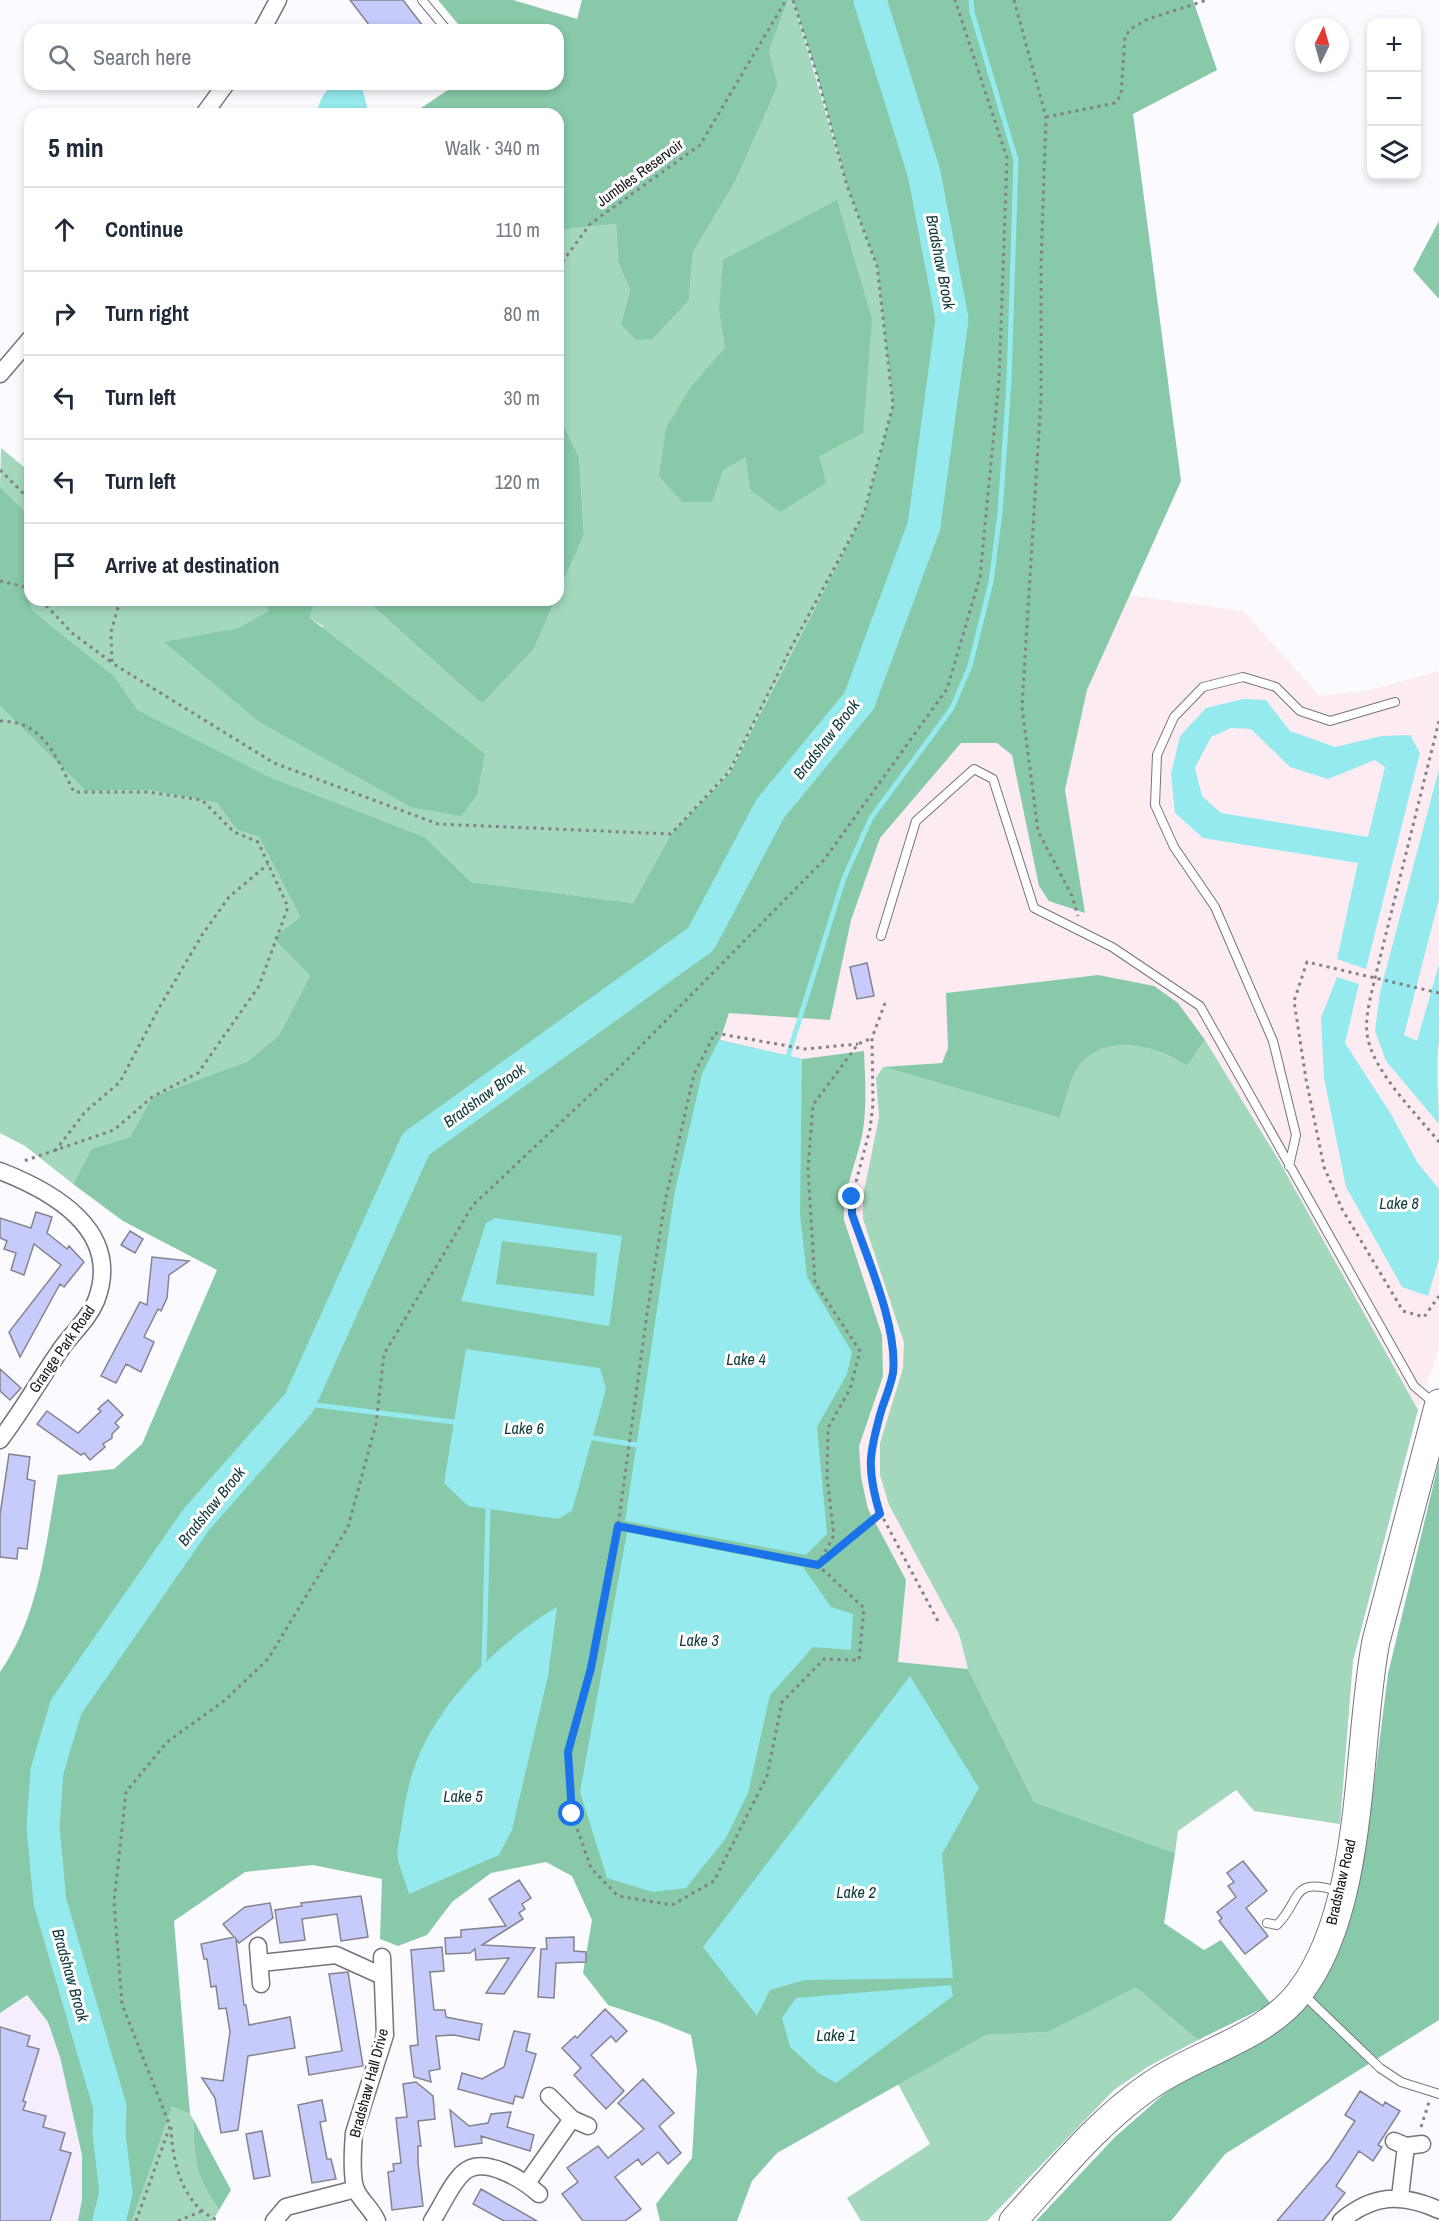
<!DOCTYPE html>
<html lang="en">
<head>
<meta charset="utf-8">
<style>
  :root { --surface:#fff; --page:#f6f6f7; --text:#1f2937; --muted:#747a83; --line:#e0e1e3 }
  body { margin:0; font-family:"Archivo Narrow",sans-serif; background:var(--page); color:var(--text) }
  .controls { position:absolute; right:18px; top:18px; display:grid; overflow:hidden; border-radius:12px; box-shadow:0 3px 9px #0003 }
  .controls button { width:54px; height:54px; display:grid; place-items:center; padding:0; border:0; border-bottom:2px solid var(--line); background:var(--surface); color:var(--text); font:30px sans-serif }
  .compass { position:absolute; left:1295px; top:18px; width:54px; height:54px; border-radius:50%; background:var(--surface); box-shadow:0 3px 9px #0003; rotate:5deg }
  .stop { position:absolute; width:18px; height:18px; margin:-14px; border:4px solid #1a73e8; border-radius:50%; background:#fff }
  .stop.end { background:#1a73e8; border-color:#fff; box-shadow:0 2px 6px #0008 }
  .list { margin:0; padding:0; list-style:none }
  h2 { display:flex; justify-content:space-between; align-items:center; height:78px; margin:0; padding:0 24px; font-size:26px }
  h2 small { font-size:20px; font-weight:400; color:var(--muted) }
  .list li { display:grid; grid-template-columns:39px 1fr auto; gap:18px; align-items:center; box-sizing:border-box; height:84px; padding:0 24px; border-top:2px solid var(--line) }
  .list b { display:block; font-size:22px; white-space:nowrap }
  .list em { font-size:20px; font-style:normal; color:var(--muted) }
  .icon { flex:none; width:33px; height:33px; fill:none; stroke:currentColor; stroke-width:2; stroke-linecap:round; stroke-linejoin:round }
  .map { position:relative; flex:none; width:1439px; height:2221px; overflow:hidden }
  .search { position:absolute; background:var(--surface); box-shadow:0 3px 9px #0003; left:24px; top:24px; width:540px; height:66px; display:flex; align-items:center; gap:15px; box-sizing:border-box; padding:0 21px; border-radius:18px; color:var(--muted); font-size:22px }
  .panel { position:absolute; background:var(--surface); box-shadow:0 3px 9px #0003; left:24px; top:108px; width:540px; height:498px; border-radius:18px }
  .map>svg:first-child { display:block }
  .commercial { fill:#fcecf1 }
  .industrial { fill:#f6edfd }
  .green { fill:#a3d8bc; fill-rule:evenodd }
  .forest { fill:#87c9a8 }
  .water { fill:#94eaed; fill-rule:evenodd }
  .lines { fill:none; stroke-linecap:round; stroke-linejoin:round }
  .stream { stroke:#94eaed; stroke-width:5 }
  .river { stroke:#94eaed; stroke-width:33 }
  .building { fill:#c6cbfb; stroke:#83848d; stroke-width:1.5 }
  .service-casing { stroke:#75747e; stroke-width:10 }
  .minor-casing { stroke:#75747e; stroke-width:19 }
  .primary-casing { stroke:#75747e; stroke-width:29 }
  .path { stroke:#828286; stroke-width:3; stroke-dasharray:3 4.5; stroke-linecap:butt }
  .service { stroke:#fff; stroke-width:8 }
  .minor { stroke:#fff; stroke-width:16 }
  .primary { stroke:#fff; stroke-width:27 }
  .route { stroke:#1a73e8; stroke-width:8 }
  .labels { text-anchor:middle; stroke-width:6; stroke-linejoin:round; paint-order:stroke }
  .street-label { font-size:15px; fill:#151519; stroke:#fff }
  .water-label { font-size:16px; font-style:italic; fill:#0e383a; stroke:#fff }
</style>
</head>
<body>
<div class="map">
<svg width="1439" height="2221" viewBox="0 0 1439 2221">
  <rect width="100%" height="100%" fill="#fbfaff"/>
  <!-- commercial -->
  <path class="commercial" d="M1129,595l114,16 77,85 50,-6 69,-19v677l-23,68 -469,-423 1,55 -6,15 -59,4 -7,11 3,39 -16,79v23l41,124 -1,25 -23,75v32l79,159 9,35 103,205 -656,-537 544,-648z"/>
  <!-- industrial -->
  <path class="industrial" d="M27,1995l21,27 12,35 22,98v44l-4,22h-78v-208z"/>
  <!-- green -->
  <path class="green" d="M788,0h5l54,186 30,80 16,139 -29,108 -135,259 -58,62 -38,69 -162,-21 -46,-45 -155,-60 -132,-67 -24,-34 -81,-65 -5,-15 2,-2v6h232l8,11 -32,17 -73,15 159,-16 -14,-9 5,-18h51l116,104 52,-55 21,-49h3v-6l26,-59 -5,-79 -21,-41v-185l58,-6 2,38 12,27 -9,35 68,-24 4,-48 43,-72 42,-95 -9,-34zM719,310l61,202 -34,-54 -23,12 -31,-85 34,-37z
    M1,448l29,24v44l-30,-29z
    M0,706l86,85 63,-1 68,13 20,27 22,7 41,80 -27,21 37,38 -31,59 -31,26 -96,36 -22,40 -39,12 -18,35 -48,-38 -25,-13z
    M1205,1040l73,119 140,251 -65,251 -13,163 -86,-13 -18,-21 -58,41 -3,22 -141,-51 -66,-133 -9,-35 -70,-129 -9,-30v-32l23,-75 1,-25 -41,-124v-23l16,-79 -3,-39 7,-11 177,51c5,-15 9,-36 17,-49 24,-38 79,-24 110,-3z
    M1136,1986l62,54 -49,26 -35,24 -127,131h-126l-14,-23 83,-54 -32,-60 88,-49 62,-3z
    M172,2105l18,9 3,5c2,44 1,54 26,91l-6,11h-81z"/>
  <!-- forest -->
  <path class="forest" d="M438,0h75l64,19 5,-19h206l-19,51 9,34 -42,95 -43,72 -4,48 -37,39 -16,1 -15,-16 9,-35 -12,-27 -2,-38 -58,6v-116h-146l45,-30h101v-54h-95z
    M793,0h400l24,70 -84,44 48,367 -94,209 -22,100 20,123 -36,-12 -10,-15 -27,-131 -15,-12h-36l-81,95 -29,82 -21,100 -101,-7 -9,27 82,19 62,-8c1,26 3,53 -1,79 -5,30 -20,58 -19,90l38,115 1,41 -24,70 2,31 7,32 38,71 -8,82 70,7 66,133 141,51 -11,70 40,27 17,-10 50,64 -73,36 -62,-53 -88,45 -62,3 -209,118 -25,28 -15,40h-77l-4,-17 36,-46 5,-88 -6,-35 -32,-13 -51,-17 -25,-32 9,-53 -20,-44 -26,-14 -55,11 -39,29 -25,33 -29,11 -18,-7 2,-60 -69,-14 -68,7 -71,49 16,193 -18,-8 -40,115h-54l4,-22v-44l-22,-98 -12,-35 -21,-27 -27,18v-341c40,-57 46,-130 58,-197l56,-6 28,-25 75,-174 -94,-49 -50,-37 18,-35 39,-12 22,-40 96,-36 31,-26 31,-59 -37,-38 27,-21 -41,-80 -22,-7 -20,-27 -68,-13 -63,1 -86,-85v-219l30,29 -2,80 5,15 81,65 24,34 132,67 155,60 46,45 162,21 38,-69 59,-62 134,-259 29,-108 -16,-139 -30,-80 -30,-111z
    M837,200l35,119 -9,114 -44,23 7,27 -46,29 -30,-23 -4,-31 -23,12 -11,32h-30l-23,-26 7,-48 26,-43 33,-37 -6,-38 4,-50z
    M1439,221v78l-26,-29z
    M558,415l21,41 5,79 -26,59z
    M262,600h53l-5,18 175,136 -8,41 -16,21 -50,-9 -153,-86 -94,-79 74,-14 31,-17z
    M366,600h189l-21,49 -52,55z
    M1098,975l56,11 24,17 27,37 -18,26c-30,-21 -86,-35 -110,3 -8,13 -12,34 -17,49l-177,-51 59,-4 6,-15 -2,-55z
    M1439,1461v559l-214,134 -54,67h-135l79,-84 49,-43 38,-25 89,-49 57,-109 23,-103 17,-134z
    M193,2119l38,71 -12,20c-25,-37 -24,-47 -26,-91z"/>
  <!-- water -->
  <path class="water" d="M348,84h13l8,30h-52c1,-9 6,-23 15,-27 5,-2 11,-1 16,-3z
    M1243,699l23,1 24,31 45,16 47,-11 28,-1 10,18 -54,216 -29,-10 21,-96 -155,-25 -28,-25 -4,-39 9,-38 26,-28zM1231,728l20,1 39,38 38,12 47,-19 10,7 -17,70 -147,-24 -19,-17 -7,-28 16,-31z
    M1439,769v130l-35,136 13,6 22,-77v79c-4,13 0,62 0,81l-53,-63 -11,-30 5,-39z
    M1337,977l22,7 -14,59 46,71 26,48 22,27v70l-11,37 -26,-9 -56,-100 -22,-109 -3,-60z
    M719,1040l83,19 -2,155 7,63 45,75 -5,22 -30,53 10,107 -21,21 -181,-34 50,-330 27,-117z
    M495,1218l127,18 -13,90 -148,-25 25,-78zM502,1241l95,12 -3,43 -98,-12z
    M466,1349l134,19 6,21 -34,122 -14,8 -90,-13 -24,-23z
    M627,1532l176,35 28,40 22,7 -2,36 -38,-3 -43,48 -22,98 -22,45 -40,50 -33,4 -46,-14 -27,-86z
    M557,1607l-9,69 -36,154 -13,25 -90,39c-3,-12 -9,-24 -11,-35 -2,-11 3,-26 4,-37 3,-21 7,-42 15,-62 24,-60 85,-121 140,-153z
    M910,1676l69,112 -37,66 11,124 -148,2 -35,10 -13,26 -54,-69z
    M951,1985l2,11 -117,87 -16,-9 -30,-27 -8,-29 14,-20z"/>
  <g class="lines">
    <!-- stream -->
    <path class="stream" d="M788,1056l56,-178 27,-60 81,-110 18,-42 21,-84 9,-69 9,-131 7,-222 -44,-148 -1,-12
      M299,1403l155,19
      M593,1438l44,7
      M484,1665l4,-156"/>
    <!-- river -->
    <path class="river" d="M109,2221l7,-28 -7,-60 1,-26 -60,-205 -7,-75 4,-56 19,-64 130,-187 103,-117 117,-259 285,-205 69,-130 89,-108 65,-175 28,-207 -28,-146 -54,-173"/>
  </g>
  <!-- building -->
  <path class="building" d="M350,0h53l23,30h-53z
    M867,963l7,33 -17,3 -7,-32z
    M36,1212l16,5 -5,16 20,16 2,-3 15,16 -20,25 -4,-3 -40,73 -11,-25 52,-67 -27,-21 -10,31 -13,-5 5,-17 -12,-4 3,-8 -7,-3v-20l31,10z
    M130,1231l13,8 -8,14 -14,-8z
    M152,1257l37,4 -20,14 -2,23 -6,13 -3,-2 -14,28 10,5 -13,30 -15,-8 -10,19 -15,-7 39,-74 7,3z
    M0,1369l21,19 -11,12 -10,-9z
    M108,1400l15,15 -8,8 4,4 -7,7v4l-9,6 2,3 -15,13 -6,-7 -3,2 -44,-31 10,-13 31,22 23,-22 -3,-2z
    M9,1454l21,3 -3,22 8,2 -8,68 -9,-1 -1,11 -17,-2v-42z
    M1243,1861l24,30 -21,17 22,28 -23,18 -26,-33 3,-3 -5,-6 19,-15 -8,-11 6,-4 -7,-9z
    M519,1880l12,18 -9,6 3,5 -6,4 4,6 -41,26 53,3 -31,46 -18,-1 23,-35 -33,2 -1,-11 -5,4 -24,1 -1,-16 16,-1v-7l45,-4 -17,-27z
    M361,1896l7,41 -27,4 -4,-27 -35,5 3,21 -25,3 -5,-33 27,-4 -1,-3z
    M270,1903l3,15 -34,25 -3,-4 8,66h2l3,20 41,-8 5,31 -47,8 -10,74 -17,3 -6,-35 -13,-20 21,3 7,-49 -4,-24 -7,1 -3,-23 -5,1 -4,-28h-3l-3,-15 33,-7 -11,-13 22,-17z
    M574,1937v14l12,1v10l-30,1 -2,35 -16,-1 3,-48h6l-1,-11z
    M442,1947l2,24 -14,1 4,38h11l1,7 36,7 -3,16 -25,-5 -18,1 4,33 -11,2 2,11 -17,-5 -4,-31 8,-1 -7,-95z
    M348,1972l15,94 -54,9 -3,-18 36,-6 -13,-77z
    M605,2009l22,22 -11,11 -5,-6 -20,19 33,36 -18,18 -32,-34 7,-7 -19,-20 13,-12 2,2z
    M0,2027l30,9 -3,10 12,3 -16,52 3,1 -3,8 23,6 -3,11 22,6 -5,17 11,3 -21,68h-50z
    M514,2031l16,3 -4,17 10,3 -13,44 -8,-2 -2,8 -55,-15 4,-16 20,6 22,-12z
    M643,2079l31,34 -15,13 22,27 -13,11 -10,-12 -16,13 -4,-6 -23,18 26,32 -16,12h-42l-21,-27 16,-12 -11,-14 31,-22 10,12 36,-29 -26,-26z
    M416,2082l17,14 2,23 -17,2 3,25h-3v17l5,43 -31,4 -4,-38 6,-1 -1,-7 8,-1 -5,-45 11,-1 -4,-33z
    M1360,2091l23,15 2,-4 15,9 -22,34 4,2 -9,14 -14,-10 -23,35 9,7 -22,28h-46l53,-62 25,-38 -10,-6z
    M322,2100l4,21 -6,1 7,37h4l5,20 -24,4 -14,-78z
    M450,2110l19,16 19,-3 3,-9 20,-2 -4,15 27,8 -4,16 -49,-15 1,7 -27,4z
    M262,2131l8,45 -16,3 -8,-45z
    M481,2189l56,32h-33l-31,-17z"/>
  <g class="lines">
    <defs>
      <path id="service" d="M422,0l25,30
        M881,936l35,-115 58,-52 19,10 41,129 78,39 88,59 214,380 14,12 8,2
        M1289,1166l7,-31 -23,-94 -58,-134 -41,-60 -19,-42 2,-50 17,-38 29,-30 40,-10 33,10 24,24 30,10 65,-19
        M1267,1923l10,2c25,-25 13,-49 61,-34
        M1303,1994l77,74 21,14 38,12"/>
      <path id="minor" d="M262,30l16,-30
        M204,114l22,-30
        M0,374l30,-35
        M0,1171c54,21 123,60 96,130 -8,19 -24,32 -35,48 -21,30 -39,62 -61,91
        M258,1946l3,38
        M261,1963l75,-8 44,20
        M549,2096l23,23 16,7
        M1394,2141l12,5 16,-2
        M527,2183l45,-64
        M1400,2197l6,-51
        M274,2221l12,-14 70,-18
        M377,2221c-5,-12 -16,-20 -21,-31 -5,-12 -3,-44 -2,-57l31,-98 -3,-78
        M432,2221c10,-15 18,-36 31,-48 20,-19 60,7 76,21
        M1341,2221c32,-27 61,-28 98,-11"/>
      <path id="primary" d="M1013,2221c43,-47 85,-100 138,-136 48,-33 114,-47 149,-93 66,-86 56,-248 76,-351l63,-238"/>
    </defs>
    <!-- service casing -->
    <use href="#service" class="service-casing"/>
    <!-- minor casing -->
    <use href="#minor" class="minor-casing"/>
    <!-- primary casing -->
    <use href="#primary" class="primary-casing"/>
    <!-- path -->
    <path class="path" d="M1014,0l32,117 -5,148v133l-19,309 16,124 34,65 6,20
      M1046,117l69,-14 6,-8 4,-59 7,-8 16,-9 59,-19
      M558,268l32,-44 110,-79 86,-145
      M0,470l30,30
      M0,581l30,7
      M41,600l31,33 39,29
      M76,600l13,3 4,-3
      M120,600l-9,32 1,31 162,100 164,61 233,10 58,-62 63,-126 72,-133 29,-108 -16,-139 -30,-80 -30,-111 -24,-75
      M0,721c45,0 56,37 74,71h74l54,8 32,32 24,10 30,65 -29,79 -61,87 -46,24 -38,33 -93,32
      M1439,721l-64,257c-4,18 -10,37 -8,56 5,37 49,79 72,108
      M1439,993l-132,-31 -13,39 12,78 18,88 18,42 61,102 21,6 15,-21
      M885,1003l-13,35 1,66 -3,25 -18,68v17l35,108 5,30 1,21 -23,77v31l11,33 59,111
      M55,1151l30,-39 35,-30 39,-74 43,-73 27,-38 39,-33
      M618,1526l200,39 46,43 -5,52 -35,-1 -42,43 -15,74 -53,105 -42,24 -54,-9 -27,-28 -19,-54 -4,-62 23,-84 27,-142 29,-212 18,-112 29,-128 21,-41 90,16 53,-5
      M820,1563l61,-49
      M818,1565l16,-30 -7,-57 1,-50 22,-39 10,-38 -45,-68 -7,-114 5,-64 45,-61 14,-6
      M171,2127c1,35 12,81 49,94
      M1421,2127l8,-25
      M136,2221l34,-95 -48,-122 -8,-102 12,-110 41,-50 57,-41 44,-42 80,-132 28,-103 8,-70 89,-149 153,-144 198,-201 123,-171 33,-112 19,-197 8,-222 -52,-158
      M178,2221l24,-10"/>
    <!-- service -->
    <use href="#service" class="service"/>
    <!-- minor -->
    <use href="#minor" class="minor"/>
    <!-- primary -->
    <use href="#primary" class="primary"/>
  </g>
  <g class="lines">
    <!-- route -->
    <path class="route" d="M572,1814l-4,-62 23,-84 27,-142 200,39 62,-51c-14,-46 -11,-61 2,-106 4,-11 9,-24 11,-35 5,-46 -26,-115 -41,-159v-17"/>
  </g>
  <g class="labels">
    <!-- street labels -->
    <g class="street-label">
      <text transform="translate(640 173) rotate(-36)" y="5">Jumbles Reservoir</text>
      <text transform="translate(62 1349) rotate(-55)" y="5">Grange Park Road</text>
      <text transform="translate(1341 1882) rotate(-77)" y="5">Bradshaw Road</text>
      <text transform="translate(369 2083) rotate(-75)" y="5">Bradshaw Hall Drive</text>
    </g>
    <!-- water labels -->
    <g class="water-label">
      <text transform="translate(941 262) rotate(79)" y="6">Bradshaw Brook</text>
      <text transform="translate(826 739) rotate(-52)" y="6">Bradshaw Brook</text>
      <text transform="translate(484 1095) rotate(-36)" y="6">Bradshaw Brook</text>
      <text x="1399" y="1209">Lake 8</text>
      <text x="746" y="1365">Lake 4</text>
      <text x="524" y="1434">Lake 6</text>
      <text transform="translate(211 1506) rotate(-51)" y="6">Bradshaw Brook</text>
      <text x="699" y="1646">Lake 3</text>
      <text x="463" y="1802">Lake 5</text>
      <text x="856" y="1898">Lake 2</text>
      <text transform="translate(71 1975) rotate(74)" y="6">Bradshaw Brook</text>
      <text x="836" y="2041">Lake 1</text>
    </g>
  </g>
</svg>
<div class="controls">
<button>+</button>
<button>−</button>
<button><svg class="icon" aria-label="layers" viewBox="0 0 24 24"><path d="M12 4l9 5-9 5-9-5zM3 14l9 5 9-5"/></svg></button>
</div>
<svg class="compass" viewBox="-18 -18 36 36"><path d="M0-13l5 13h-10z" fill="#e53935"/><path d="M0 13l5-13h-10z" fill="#747a83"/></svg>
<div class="stop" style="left:572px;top:1814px"></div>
<div class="stop end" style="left:852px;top:1197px"></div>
<div class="search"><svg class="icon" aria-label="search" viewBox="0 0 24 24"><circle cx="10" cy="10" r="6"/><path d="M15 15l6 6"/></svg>Search here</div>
<section class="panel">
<h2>5 min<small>Walk · 340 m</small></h2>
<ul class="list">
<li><svg class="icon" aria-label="ahead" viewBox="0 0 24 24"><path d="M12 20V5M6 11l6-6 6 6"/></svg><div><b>Continue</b></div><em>110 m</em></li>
<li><svg class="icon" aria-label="right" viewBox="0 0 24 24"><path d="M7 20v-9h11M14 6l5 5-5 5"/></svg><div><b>Turn right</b></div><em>80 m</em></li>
<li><svg class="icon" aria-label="left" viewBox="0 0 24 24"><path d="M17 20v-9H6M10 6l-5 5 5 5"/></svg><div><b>Turn left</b></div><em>30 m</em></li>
<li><svg class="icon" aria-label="left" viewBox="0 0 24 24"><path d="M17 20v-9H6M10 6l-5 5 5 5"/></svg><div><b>Turn left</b></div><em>120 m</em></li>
<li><svg class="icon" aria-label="arrive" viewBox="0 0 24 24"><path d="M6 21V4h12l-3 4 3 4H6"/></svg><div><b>Arrive at destination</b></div></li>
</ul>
</section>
</div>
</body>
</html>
